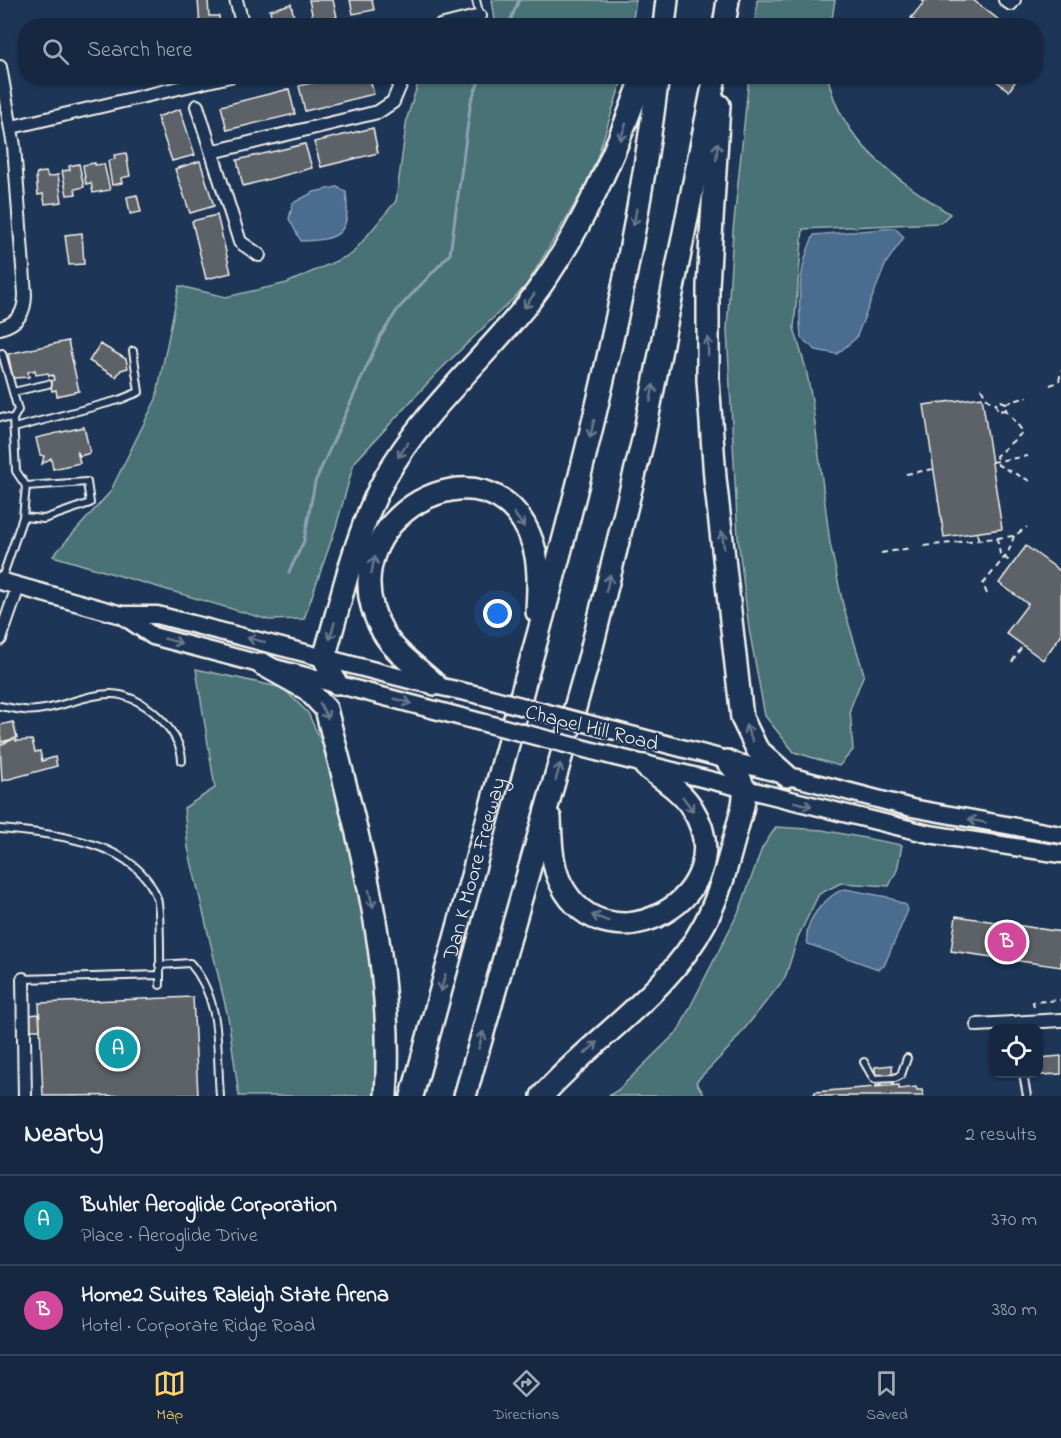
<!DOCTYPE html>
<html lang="en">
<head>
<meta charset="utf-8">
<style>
  :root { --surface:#162841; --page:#23344c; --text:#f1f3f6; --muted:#9ea6b1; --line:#35445a; --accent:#ffd166 }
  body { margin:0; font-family:"Indie Flower",sans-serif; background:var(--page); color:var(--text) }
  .controls { position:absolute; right:18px; bottom:18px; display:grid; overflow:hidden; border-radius:12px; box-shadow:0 2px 4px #0004 }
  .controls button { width:54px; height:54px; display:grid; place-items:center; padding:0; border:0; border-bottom:2px solid var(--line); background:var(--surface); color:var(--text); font:30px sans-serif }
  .you { position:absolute; left:498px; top:614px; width:21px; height:21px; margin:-15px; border:4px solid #fff; border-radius:50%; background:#1a73e8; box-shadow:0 0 0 9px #1a73e833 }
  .badge { display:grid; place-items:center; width:39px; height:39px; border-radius:50%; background:var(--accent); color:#fff; font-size:20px; font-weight:700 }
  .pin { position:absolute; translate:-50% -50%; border:3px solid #fff; box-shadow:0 2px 6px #0006 }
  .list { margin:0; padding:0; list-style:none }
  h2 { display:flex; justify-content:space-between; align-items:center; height:78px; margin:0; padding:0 24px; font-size:26px }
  h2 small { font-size:20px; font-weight:400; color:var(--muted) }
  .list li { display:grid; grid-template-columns:39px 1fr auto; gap:18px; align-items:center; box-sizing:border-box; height:90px; padding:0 24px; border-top:2px solid var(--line) }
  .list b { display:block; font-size:22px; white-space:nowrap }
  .list p { margin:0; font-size:20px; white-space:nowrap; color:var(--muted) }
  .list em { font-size:20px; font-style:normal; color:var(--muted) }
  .icon { flex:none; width:33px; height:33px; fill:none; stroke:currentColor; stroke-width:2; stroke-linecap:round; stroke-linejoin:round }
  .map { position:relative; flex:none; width:1061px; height:1096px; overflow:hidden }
  .search { position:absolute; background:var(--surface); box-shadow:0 2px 4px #0004; left:18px; right:18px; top:18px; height:66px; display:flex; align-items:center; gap:15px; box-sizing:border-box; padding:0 21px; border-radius:24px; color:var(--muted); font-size:22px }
  .sheet { height:258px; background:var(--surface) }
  nav { display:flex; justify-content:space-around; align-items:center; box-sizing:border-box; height:84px; border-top:2px solid var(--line); background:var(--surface); font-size:16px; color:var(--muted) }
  nav a { display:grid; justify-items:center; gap:3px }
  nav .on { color:var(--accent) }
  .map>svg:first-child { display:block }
  .green { fill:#4a7276; stroke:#9fb2af; stroke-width:1.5 }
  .water { fill:#486c8f; stroke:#8da1b3; stroke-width:1.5 }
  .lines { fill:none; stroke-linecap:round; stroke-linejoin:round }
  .stream { stroke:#8da1b3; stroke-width:3 }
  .building { fill:#5b6267; stroke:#f4f1e8; stroke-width:1.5 }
  .service-casing { stroke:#f4f1e8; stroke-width:10 }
  .minor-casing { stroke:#f4f1e8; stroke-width:16 }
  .secondary-casing { stroke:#f4f1e8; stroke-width:21 }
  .motorway-casing { stroke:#f4f1e8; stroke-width:26 }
  .path { stroke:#f4f1e8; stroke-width:2; stroke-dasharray:6 4.5; stroke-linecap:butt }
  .service { stroke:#1d3557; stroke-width:6 }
  .minor { stroke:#1d3557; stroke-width:12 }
  .secondary { stroke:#1d3557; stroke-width:16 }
  .motorway { stroke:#1d3557; stroke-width:21 }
  .secondary-bridge-casing { stroke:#f4f1e8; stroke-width:21; stroke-linecap:butt }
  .secondary-bridge { stroke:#1d3557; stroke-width:16 }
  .oneway { stroke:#68778a }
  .labels { text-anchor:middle; stroke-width:4.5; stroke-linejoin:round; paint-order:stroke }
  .street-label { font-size:21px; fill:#f4f1e8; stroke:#1d3557 }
</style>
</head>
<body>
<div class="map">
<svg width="1061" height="1096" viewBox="0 0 1061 1096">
  <rect width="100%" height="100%" fill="#1d3557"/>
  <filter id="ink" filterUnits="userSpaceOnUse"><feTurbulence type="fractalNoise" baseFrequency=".0167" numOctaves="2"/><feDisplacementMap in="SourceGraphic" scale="12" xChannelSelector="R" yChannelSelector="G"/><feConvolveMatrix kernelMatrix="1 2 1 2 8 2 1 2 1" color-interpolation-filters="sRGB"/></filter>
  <g filter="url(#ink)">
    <!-- green -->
    <path class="green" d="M492,0h144l-4,25h-147l10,-5z
      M757,0h78l-4,25h-76z
      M420,77h203l-32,100 -65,109 -89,87 -83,90 -18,64 -32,92 -35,1 -216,-64 57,-64 46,-93 23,-113 47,11 61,-14 65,-29 44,-53 11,-83z
      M749,77h79c12,65 70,103 122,137l-10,9 -137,6 -9,99 12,41 6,31 18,143 13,62 21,69 -14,35 3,41 -14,16 -45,-14 -29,-36 -16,-87 -11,-91 -11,-208 6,-99z
      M196,669l87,19 25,25 18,39 43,183 9,82 -1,79h-138l-11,-79 -40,-169 -4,-40 31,-20z
      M776,827l46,3 80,15 -5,25 -8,16 -48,-3 -22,11 -21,43 -13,41 -55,69 -34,35 9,14h-97l10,-6 60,-59 62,-122 22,-61z"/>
    <!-- water -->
    <path class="water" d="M337,187l9,5c5,42 -6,48 -45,49l-12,-22 4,-16 21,-11z
      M895,228l9,9 -18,26 -30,75 -19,16 -21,-4 -15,-12c-3,-35 -3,-71 13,-103z
      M845,889l42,8 19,8 2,5 -24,56 -6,3 -70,-25c-7,-21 19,-50 37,-55z"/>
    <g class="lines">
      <!-- stream -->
      <path class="stream" d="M508,26l11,-26
        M289,572l15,-31 11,-59 65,-145 18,-28 52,-55 21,-153 10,-25"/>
    </g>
    <!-- building -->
    <path class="building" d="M198,0h10l1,16h10l1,10h-20z
      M309,0h24l4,17 -23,6z
      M350,0h22l2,10 -21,4z
      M921,0h52l34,26h-85l-11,-8 13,-16z
      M291,4l5,22h-23l-3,-16z
      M340,76h29l5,18 -69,17 -6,-25z
      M990,76h29l-10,15z
      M289,89l6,25 -68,16 -6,-24z
      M180,109l15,46 -23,6 -15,-44z
      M373,128l5,25 -57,14 -7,-25z
      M305,144l7,24 -69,18 -6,-26z
      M126,153l4,23 -9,2 1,5 -10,2 -4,-24 7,-2 -1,-4z
      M200,161l14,45 -24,7 -15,-44z
      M95,163v2l9,-1 6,26 -17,3 -2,-10 -5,1 -3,-19z
      M79,164l5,23 -9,2 1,5 -9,1 -5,-24 8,-1 -1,-4z
      M46,172l2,5 10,-2 4,27 -17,2 -2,-10 -5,1 -2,-19 1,-3z
      M137,195l4,17 -11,2 -3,-17z
      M217,215l14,58 -25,6 -14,-58z
      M82,233l2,31 -15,1 -4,-30z
      M68,341l11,50 -22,5 -1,-6 -4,1 -2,-10 4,-1 -1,-5 -4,1 -1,-3 -12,2 -1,-5 -7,2 1,5 -16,1 -5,-24z
      M100,344l26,15 2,9 -7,2 -5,7 -27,-16z
      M982,397l20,132 -58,8 -20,-132z
      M84,427l6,26 -10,3 -3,-5 3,12 -27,6 -2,-11 -9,6 2,-8 -4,-1 -4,-17z
      M1026,546l33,24 2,-2v67l-18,25 -37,-27 22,-29 -29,-21z
      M13,722l4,16 -16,4 -1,-17z
      M16,738v3l16,-1 3,12 5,-1 2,10 13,-4 2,9 -55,15 -2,-36z
      M956,916l105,16v35l-110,-16z
      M193,997l5,98 -155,1 -4,-93z
      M39,1014l1,16h-10l-1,-15z
      M1061,1056v18l-21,1 -1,-17z
      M892,1065l1,20 -17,1 -1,-19z
      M899,1085v4l17,-2 1,3h5l1,6h-113l5,-2v-2z"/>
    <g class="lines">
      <defs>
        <path id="service" d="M476,0l4,16
          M2,353l16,57 -5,9
          M13,392l35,-8
          M0,417l13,2 3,52 10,15 -3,31 -22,64
          M14,428l105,-28 20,-8 -6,-41
          M23,517l21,2 46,-16 -3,-21 -61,4
          M0,706c12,2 25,6 37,4 24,-2 48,-16 73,-16 31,-1 72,37 72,67
          M0,829c51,5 136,11 157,69 4,13 3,69 3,87
          M159,965l31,-2c33,38 26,85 30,133
          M23,979l137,-4
          M864,1062l10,17 21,-1 6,-3 6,-17
          M1023,1074l4,22"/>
        <path id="minor" d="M236,0l7,26
          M1005,0l6,4 3,-4
          M440,26l40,-10
          M0,67l14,79 11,148c0,19 -7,29 -25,34
          M197,106l43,136 19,13
          M12,127l218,-51
          M212,152l166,-40 15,-10 11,-26
          M0,639l18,-52
          M23,979l2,117
          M977,1025l84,-5"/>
        <path id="secondary" d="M0,581l122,34h35l253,65 69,15
          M122,615l31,21 320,84
          M608,729l304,79 149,27
          M616,757l313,77 132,20"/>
        <g id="motorway">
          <path d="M664,26l3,-26"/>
          <path d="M724,26l4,-26"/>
          <path d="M719,105l-11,181v94l7,98 27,240 15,31 30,27"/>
          <path d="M262,664l45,25 19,20c32,127 69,255 60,387"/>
          <path d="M336,683l-12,-25c18,-60 31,-125 61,-180 37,-66 97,-117 144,-176 52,-68 85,-145 114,-226"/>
          <path d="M435,684c-17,-16 -40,-31 -52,-52 -64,-111 111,-208 150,-88 7,22 5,45 4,68"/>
          <path d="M550,818c1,22 1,46 11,66 46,90 186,11 131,-76 -11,-18 -31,-29 -47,-42"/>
          <path id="s1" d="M412,1096c37,-136 73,-272 111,-407 56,-201 109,-405 135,-613"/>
          <path d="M465,1096l125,-441 53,-215 72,-364"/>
          <path d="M542,1096c52,-59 126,-102 163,-173 14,-27 22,-57 30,-87 8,-33 19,-47 -8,-75"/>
        </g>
      </defs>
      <!-- service casing -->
      <use href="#service" class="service-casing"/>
      <!-- minor casing -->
      <use href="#minor" class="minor-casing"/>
      <!-- secondary casing -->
      <use href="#secondary" class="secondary-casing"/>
      <!-- motorway casing -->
      <use href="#motorway" class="motorway-casing"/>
      <!-- path -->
      <path class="path" d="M1050,385l9,-3 2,-12
        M981,388l7,12 8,4
        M1006,403l22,-6
        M1006,410l-8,1 -2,-7 5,-3 5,2v7l18,23
        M1022,433l-26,23 2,9 34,17
        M992,462l36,-6
        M906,474l28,-5
        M977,533l2,8
        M997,538l3,16 13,10
        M924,546l90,-10 13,-9
        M881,553l29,-5
        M987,594l-4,-10 25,-31 6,-17
        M1012,662l11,-17
        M1034,1007l-1,-5 28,-2"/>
      <!-- service -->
      <use href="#service" class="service"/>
      <!-- minor -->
      <use href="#minor" class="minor"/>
      <!-- secondary -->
      <use href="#secondary" class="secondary"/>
      <!-- motorway -->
      <use href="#motorway" class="motorway"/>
      <defs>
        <path id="secondary-bridge" d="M479,695l129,34
          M473,720l143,37"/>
      </defs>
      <!-- secondary-bridge casing -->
      <use href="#secondary-bridge" class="secondary-bridge-casing"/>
      <!-- secondary-bridge -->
      <use href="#secondary-bridge" class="secondary-bridge"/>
    </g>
    <!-- one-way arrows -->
    <defs><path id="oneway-shaft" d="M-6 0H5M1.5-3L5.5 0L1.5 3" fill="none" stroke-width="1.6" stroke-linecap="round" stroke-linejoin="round" transform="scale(1.5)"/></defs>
    <g class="oneway">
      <use href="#oneway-shaft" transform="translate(623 132) rotate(110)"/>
      <use href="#oneway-shaft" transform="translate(717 151) rotate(-85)"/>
      <use href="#oneway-shaft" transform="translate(635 217) rotate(100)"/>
      <use href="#oneway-shaft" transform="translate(529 301) rotate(127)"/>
      <use href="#oneway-shaft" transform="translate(708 346) rotate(-91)"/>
      <use href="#oneway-shaft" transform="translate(652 393) rotate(-79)"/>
      <use href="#oneway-shaft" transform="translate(592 429) rotate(104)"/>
      <use href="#oneway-shaft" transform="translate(403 450) rotate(125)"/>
      <use href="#oneway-shaft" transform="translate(519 520) rotate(53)"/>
      <use href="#oneway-shaft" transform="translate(723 540) rotate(-97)"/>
      <use href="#oneway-shaft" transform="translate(373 565) rotate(-80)"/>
      <use href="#oneway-shaft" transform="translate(608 583) rotate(-76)"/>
      <use href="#oneway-shaft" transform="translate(332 631) rotate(106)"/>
      <use href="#oneway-shaft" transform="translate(256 640) rotate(-166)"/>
      <use href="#oneway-shaft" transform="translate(173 641) rotate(15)"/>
      <use href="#oneway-shaft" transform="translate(403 701) rotate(15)"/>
      <use href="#oneway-shaft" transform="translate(324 711) rotate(62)"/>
      <use href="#oneway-shaft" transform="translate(749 733) rotate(-114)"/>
      <use href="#oneway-shaft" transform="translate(558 772) rotate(-75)"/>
      <use href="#oneway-shaft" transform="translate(688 804) rotate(54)"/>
      <use href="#oneway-shaft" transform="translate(803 804) rotate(14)"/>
      <use href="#oneway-shaft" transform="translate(977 821) rotate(-168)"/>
      <use href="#oneway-shaft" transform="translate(371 899) rotate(77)"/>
      <use href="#oneway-shaft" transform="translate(600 918) rotate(-159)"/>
      <use href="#oneway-shaft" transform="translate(443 983) rotate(105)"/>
      <use href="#oneway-shaft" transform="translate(481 1040) rotate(-74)"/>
      <use href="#oneway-shaft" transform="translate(591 1048) rotate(-42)"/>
    </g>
  </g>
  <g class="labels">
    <!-- street labels -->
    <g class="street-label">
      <text transform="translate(592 727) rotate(14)" y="7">Chapel Hill Road</text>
      <text dy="7" stroke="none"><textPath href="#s1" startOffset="236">Dan K Moore Freeway</textPath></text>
    </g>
  </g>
</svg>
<div class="controls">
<button><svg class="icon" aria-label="locate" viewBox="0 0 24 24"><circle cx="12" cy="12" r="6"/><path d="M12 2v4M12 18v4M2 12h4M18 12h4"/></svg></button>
</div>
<div class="you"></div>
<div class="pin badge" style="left:118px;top:1049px;background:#0f9aa8">A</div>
<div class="pin badge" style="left:1007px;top:942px;background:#d1479c">B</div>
<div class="search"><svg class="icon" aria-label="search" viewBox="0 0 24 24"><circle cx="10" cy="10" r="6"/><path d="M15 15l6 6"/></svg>Search here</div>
</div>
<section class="sheet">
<h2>Nearby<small>2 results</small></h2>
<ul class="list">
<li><span class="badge" style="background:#0f9aa8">A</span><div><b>Buhler Aeroglide Corporation</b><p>Place · Aeroglide Drive</p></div><em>370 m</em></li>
<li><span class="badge" style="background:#d1479c">B</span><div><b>Home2 Suites Raleigh State Arena</b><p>Hotel · Corporate Ridge Road</p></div><em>380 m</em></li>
</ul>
</section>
<nav>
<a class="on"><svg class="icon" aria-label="map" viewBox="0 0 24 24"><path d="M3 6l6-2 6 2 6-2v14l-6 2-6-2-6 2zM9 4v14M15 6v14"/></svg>Map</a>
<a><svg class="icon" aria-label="directions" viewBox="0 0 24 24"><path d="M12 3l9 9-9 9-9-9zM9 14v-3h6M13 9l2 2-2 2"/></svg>Directions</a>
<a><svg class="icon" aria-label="saved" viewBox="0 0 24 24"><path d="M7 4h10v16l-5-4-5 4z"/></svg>Saved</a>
</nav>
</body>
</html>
